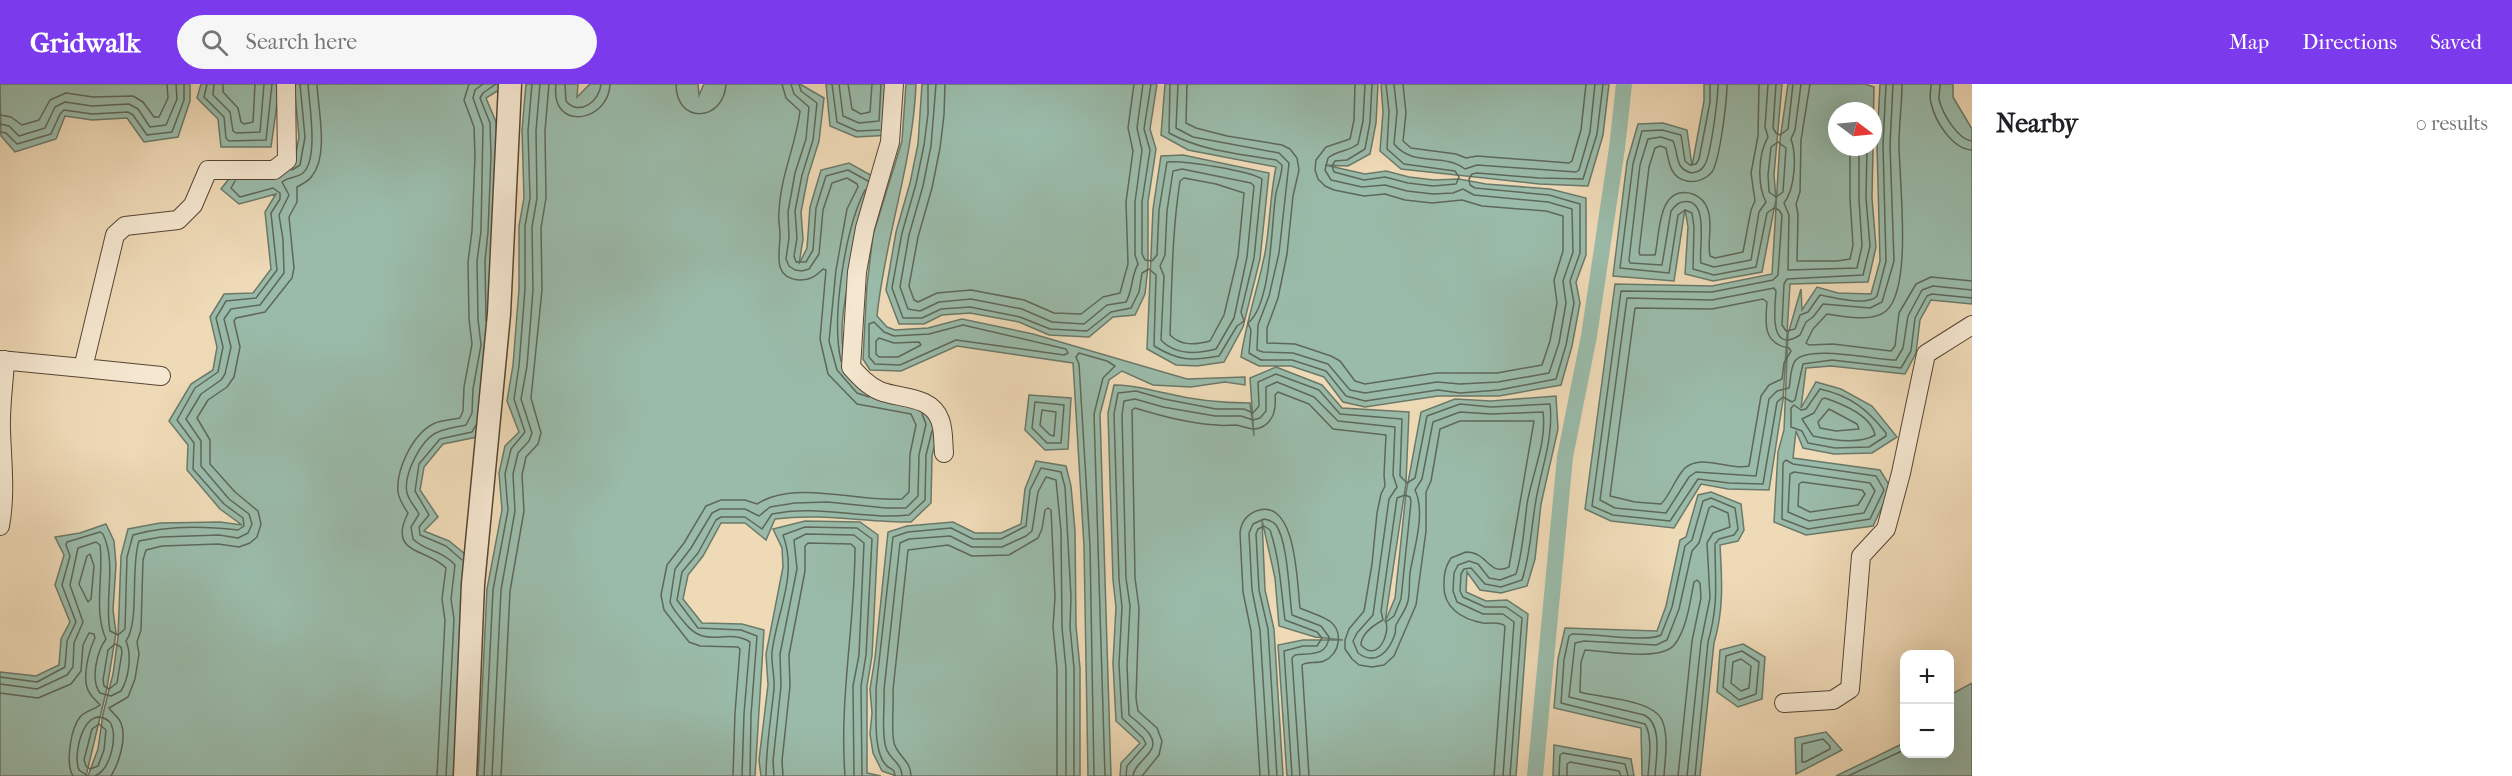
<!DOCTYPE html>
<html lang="en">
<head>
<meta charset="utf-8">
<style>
  :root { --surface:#fff; --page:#f6f6f6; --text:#202124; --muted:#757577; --line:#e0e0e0; --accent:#7c3aed }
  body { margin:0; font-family:"IM FELL French Canon",serif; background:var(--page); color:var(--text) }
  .controls { position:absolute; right:18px; bottom:18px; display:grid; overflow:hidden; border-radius:12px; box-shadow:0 6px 24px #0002 }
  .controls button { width:54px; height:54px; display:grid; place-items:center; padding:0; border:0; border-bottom:2px solid var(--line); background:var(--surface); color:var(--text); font:30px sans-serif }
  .compass { position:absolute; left:1828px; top:18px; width:54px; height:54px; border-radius:50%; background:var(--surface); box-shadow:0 6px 24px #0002; rotate:106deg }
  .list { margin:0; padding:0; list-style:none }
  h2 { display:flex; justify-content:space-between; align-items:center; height:78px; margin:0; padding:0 24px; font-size:26px }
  h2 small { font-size:20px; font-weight:400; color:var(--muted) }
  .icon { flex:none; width:33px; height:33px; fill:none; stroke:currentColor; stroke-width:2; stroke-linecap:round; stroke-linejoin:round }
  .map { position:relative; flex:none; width:1972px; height:692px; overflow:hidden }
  header { display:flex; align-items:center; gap:36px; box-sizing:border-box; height:84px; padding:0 30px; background:var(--accent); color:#fff }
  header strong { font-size:28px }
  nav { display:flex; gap:33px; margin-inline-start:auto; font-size:21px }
  .search { width:420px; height:54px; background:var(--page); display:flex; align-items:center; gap:15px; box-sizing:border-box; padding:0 21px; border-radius:33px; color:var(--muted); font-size:22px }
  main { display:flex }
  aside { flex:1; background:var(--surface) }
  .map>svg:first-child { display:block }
  .water { fill:#9abbaa; stroke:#6a7969; stroke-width:1.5 }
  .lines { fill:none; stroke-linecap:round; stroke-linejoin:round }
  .shore { stroke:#5e6859; stroke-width:1.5 }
  .canal { stroke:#9abbaa; stroke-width:16 }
  .minor-casing { stroke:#564634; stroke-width:20 }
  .tertiary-casing { stroke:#564634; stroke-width:25 }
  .minor { stroke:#f5e7d0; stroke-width:18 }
  .tertiary { stroke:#f5e7d0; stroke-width:22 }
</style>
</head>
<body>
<header>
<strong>Gridwalk</strong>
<div class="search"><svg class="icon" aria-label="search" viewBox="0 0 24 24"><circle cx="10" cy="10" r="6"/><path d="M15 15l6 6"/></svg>Search here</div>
<nav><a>Map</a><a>Directions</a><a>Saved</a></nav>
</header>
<main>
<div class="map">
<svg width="1972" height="692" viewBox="0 0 1972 692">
  <rect width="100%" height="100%" fill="#efdab7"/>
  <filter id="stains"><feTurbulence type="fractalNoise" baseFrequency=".00333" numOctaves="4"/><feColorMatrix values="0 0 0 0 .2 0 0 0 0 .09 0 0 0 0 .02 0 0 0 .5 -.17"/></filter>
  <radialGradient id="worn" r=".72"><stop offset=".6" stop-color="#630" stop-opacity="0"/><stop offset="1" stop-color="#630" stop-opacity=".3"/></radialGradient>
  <!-- water -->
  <path class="water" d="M0,0h190v17l-12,36 -34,5 -17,-24 -35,2 -27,-4 -9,23 -41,13 -14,-16z
    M201,0h77v13l-7,50h-50l-3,-28 -21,-21z
    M294,0h208v4l-16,10 10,24 1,34 -6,162 -14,119 -34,7 -19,23 -4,23 18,27 -14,14 25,10 21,17 -11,218h-371l10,-27 5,-35 10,-40 5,-37 3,-81 7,-27 32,-6 60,-1 22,3 -22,-16 -33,-39 1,-25 -19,-24 22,-37 22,-14 4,-23 -7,-30 14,-23 29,-1 18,-24 -6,-57 11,-18 -37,10 -18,-15 15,-19 58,-7 5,-26z
    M526,0h52l-1,13 13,-13h108l1,11 5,-11h96l24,14 -5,43 -11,35 -7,36 2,27 -4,25 8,-16 3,-41 11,-37 28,-7 29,16c-12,39 -51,149 -30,184 5,7 13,14 18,20l23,3 39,9 12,27 -8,34 -1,47 -20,19c-48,0 -88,-9 -136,-3l-9,21 -21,-17h-24l-18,33 -15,19 -5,24 19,24 40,1 22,6 -9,146h-277l9,-187 15,-79 -3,-37 6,-27 14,-14 -12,-31 6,-36 6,-76v-63l5,-28 -2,-68z
    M826,0h69l-4,51 -35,2 -26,-11z
    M906,0h10c-3,79 -31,153 -39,232l10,11 8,3 33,-2 34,-9 71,15 154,45 58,-2v8l-20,-3 -34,5 -38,-2 -31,-14 -13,9 -9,34 11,362h-23l-4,-230 -11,-183 -116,-17 -56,25 -31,-1 -7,-11 4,-74 6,-50 29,-94z
    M922,0h235l-7,45 6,20 -8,53v65l-3,27 -10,21 -22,2 -24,20 -40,-2 -30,-13 -49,-9 -28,2 -18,9h-25l-13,-34 10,-58 14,-49 8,-39z
    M1165,0h213l-2,39 -6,31 -22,12 -23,-1 40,9 21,-3 23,6 25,3 25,-1 27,5 64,5 36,9v57l-10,27 4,21 -8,43 -11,39 -62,11h-61l-73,11 -22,-5 -19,-25 -33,-11h-32l-18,-9c5,-35 17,-69 24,-104 5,-28 5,-58 11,-86l-88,-17 -27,-15z
    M1381,0h228l-6,51 -15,51 -49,-2 -138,-15 -21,-18 3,-39z
    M1704,0h78l-8,91 2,24 -14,73 -49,9 -28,-7 3,-47 -3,-18 -11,72 -61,-5 14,-114 11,-38 25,-1 24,7 5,36 12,-65z
    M1788,0h77l9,3 -1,49v-25h-36v36h36l-1,51 4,49 -8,35 -78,2 -7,116 -14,90 -41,-1 -27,-5 -27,44 -63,-7 -26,-12 30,-225 97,2 60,-12 8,-134z
    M1880,0h73v13l19,32v175l-41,-4 -11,20 -4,33 -11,21 -74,-8 -25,2 -5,40 15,-26 25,7 31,17 25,31 -25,16 -38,1 -31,-6 -7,-17 -3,27 87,12 11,18 -18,38 -67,9 -32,-13 4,-70 6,-22 4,-96 13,-45 1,21 15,-23 21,6 33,1 9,-33 -3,-117z
    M1183,71l86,18 -9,86 -17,68 -19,35 -27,4 -21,-1 -29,-16 6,-140 8,-53z
    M1276,283l46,18 20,23 67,4 -3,71 -21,139 10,-24 11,-105 15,-81 34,-13 36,2 65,-5 2,33 -17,75 -6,55 -8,27 -26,7 -21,-3 -13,-18 -1,20 20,9 21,-1 21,14 -12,162h-229l-9,-131 25,-5h40l-28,-3 -36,-11 -4,-48 -13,-58 3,70 9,39 9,147h-163l1,-13 19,-20 -24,-22 -3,-58 3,-56 -3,-27 -5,-167 6,-28c21,0 31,4 51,8 28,7 56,10 85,10l4,33 -4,-58z
    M1029,311l42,3 -3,51 -23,1 -20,-20z
    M1036,377l30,5 5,20 4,45 1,95 4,42v108h-184l-14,-5 -9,-18 -3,-19 2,-21 -2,-24 5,-31 13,-126 19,-6 46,-4 22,11h26l20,-9 4,-35z
    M1711,408l30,12 3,26 -6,11 -18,4c2,34 4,65 -6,98l-14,133h-58l-1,-48 -87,-20 4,-49 7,-31 92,3 9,-25 14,-66 6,-3 12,-42z
    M805,437l55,1 18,13 -6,121 -5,30v87l14,3h-120l-2,-16 9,-75 -2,-31 17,-87 -1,-19 -9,-19z
    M106,440l8,17 2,24 -3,45 3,23 -9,55 -21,88h-86v-104l36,4 23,-11 2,-26 9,-17 -15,-37 9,-30 -9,-18 25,-4z
    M1743,560l22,13 -3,42 -24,8 -21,-15 3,-42z
    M1972,599v93h-136l68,-33v11h46v-59z
    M1826,648l16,18 -46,24 -1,-36z
    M1554,661l77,14 3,17h-81z"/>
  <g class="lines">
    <!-- shore -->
    <path class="shore" d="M207,0l-3,13 20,20 2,21 3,3 37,-1 6,-56
      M214,0l-1,11 17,17 3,19 3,2 24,-1 4,-48
      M223,0v8l15,16 3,14 3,2 9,-2 2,-38
      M556,0c-6,49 53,38 54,0
      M565,0l1,17c13,16 34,0 35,-17
      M676,0c0,41 48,38 50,0
      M791,0l3,10 15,13 -3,32 -11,34 -7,39 1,26 -3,21 3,7 6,4 7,1 7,-2 10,-15 4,-44 9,-27 15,-5 10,6 1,3 -11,22 -11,61 -7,71 8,29 20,23 12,4
      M799,0l2,7 16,12 -4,37 -11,35 -7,36 2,27 -3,18 2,6h10l7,-12 3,-42 10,-32 22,-6 20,11
      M832,0l5,38 20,9 23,-1
      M839,0l4,32 16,7 20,-2 2,-37
      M848,0l4,25 9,5 9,-2 2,-28
      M928,0v30l-4,31 -8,39 -14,49 -10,55 11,30h19l19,-9 29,-2 50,10 30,12 37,2 24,-19 20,-4 8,-16 3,-19 7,-4 7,6 -2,71c25,15 36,15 65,10l18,-30 7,-5 -3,-9 13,-54 8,-79c-12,-8 -79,-19 -95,-17l-8,48 -2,45 -5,6 -7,-1 -3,-6v-52l8,-52 -6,-21 7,-45
      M936,0l-5,62 -8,40 -14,49 -9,52 8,22 12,2 19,-9 32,-3 51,10 30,13 32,2 23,-19 19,-3c7,-12 5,-26 12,-38l-3,-9v-53l7,-52 -5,-22 6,-44
      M945,0l-1,31 -4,33 -8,40 -14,49 -9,49 5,14 4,2 19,-9 34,-3 53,10 30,13 27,1 22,-17 17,-4 8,-29 -2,-62 7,-51 -5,-23 6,-44
      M1170,0l-1,49c33,18 70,21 107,27l6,5c0,10 -4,19 -6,28 -5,30 -4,111 -28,130l3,7 -2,23 12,7h31l34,11 20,25 19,5 73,-11 22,3 39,-3 57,-11 10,-34 8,-42 -4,-22 10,-28v-49l-31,-9 -74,-7 -5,-3 -1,-6 3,-5 5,-1 62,5 44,1 14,-45 6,-50
      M1178,0l-2,44 17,9 86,16 10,10 -10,90 -10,43 -11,29 -1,25 6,2 30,1 35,11 22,26 15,3 72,-11 23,2 38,-2 51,-9 10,-30 7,-40 -3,-22 10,-29 -1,-43 -24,-7 -74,-7 -11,-6 -10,4 -20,1 -26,-3 -22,-6 -23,2 -31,-7 -6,-10 3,-12c9,-8 20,-6 30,-14l5,-23 2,-37
      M1187,0l-1,39 10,5 31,8 55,9 8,4 7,9 2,12 -6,26 -6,58 -9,44 -11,30v15l28,1 36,12 9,5 15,20 10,3 71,-11h61l45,-8 8,-24 7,-38 -3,-23 9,-29v-35l-17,-5 -64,-5 -20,-6 -30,3 -27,-3 -20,-6 -21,2 -30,-6 -9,-4 -7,-7 -3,-9 1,-10 10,-13 24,-8 4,-19 1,-36
      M1372,0l-2,38 -5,27 -18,11 -12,1 -3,5 2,6 30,8 21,-3 23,6 25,3 23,-2 3,-7 -4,-6 -51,-7 -17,-15 2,-38 -3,-27
      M1394,0l3,28 -3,32c20,24 49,8 71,25l12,-4 99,7 3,-2 11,-38 5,-48
      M1403,0l3,29 -3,28 8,7 45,6 10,4 11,-2 92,7 3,-2 9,-31 5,-46
      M1710,0v18l-11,57 -3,5 -6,1 -5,-4 -4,-26 -19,-5 -20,1 -9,33 -13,104 49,5 9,-58 7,-5 7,3 2,14 -1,42 21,6 42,-8 11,-54 7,-5 5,2 3,5 -4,60 -5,5 -61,12 -91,-1 -29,215 21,9 57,6 28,-42 31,4 34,1 14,-82 6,-5 9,5 3,-2 8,-36 29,-4 69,8 10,-17 4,-33 12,-22 5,-2 40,4
      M1718,0c0,13 -7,73 -14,82 -3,5 -7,6 -12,7 -18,-4 -13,-19 -19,-32l-12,-4 -13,2 -8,26 -11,95 1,3 32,2 9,-54c3,-4 6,-8 11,-9 29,-6 16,48 19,61l13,4 37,-7 8,-48 7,-10c-9,-17 -8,-48 2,-65l-3,-10 3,-43
      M1727,0c0,16 -7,76 -15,88 -6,7 -16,11 -25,9 -17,-3 -18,-19 -21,-33l-6,-2 -5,2 -6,19 -10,85 1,3h15c5,-20 2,-72 38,-61 7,3 13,9 15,16 5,16 -1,32 2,46l5,2 28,-6 8,-42 4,-9 -4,-28 7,-37 1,-52
      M1776,0l-3,44 3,5 4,2 8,-6 5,-45
      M1801,0l-6,46 -4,9c6,17 4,50 -7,64l5,12 -1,55 69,-2 5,-22 -3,-47v-52
      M1810,0l-9,56 -1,52 -4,12 2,10 -1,47h40l13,-2 3,-14 -3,-46v-52
      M1893,0l-3,61 4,116 -12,41 -12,6 -47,-4 -10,13 -7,5 -6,13c-32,21 -25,-30 -24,-44l-2,-3 -62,12 -85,-2 -27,202 15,8 51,5 23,-36 7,-5 60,4 13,-77 8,-8 12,-3c2,-8 1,-20 6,-27 12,-17 81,-1 101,-1l7,-12 5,-32 14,-26 11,-4 39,4
      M1902,0c0,20 -3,40 -3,60 0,36 14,144 -13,167 -14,12 -43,5 -59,3l-14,15 -7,14 3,2 24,-1 58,7 4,-5 4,-33 17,-29 15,-7 41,4
      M1931,0c0,6 -2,13 0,19 4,18 21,46 41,47
      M1940,0c0,5 -1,11 -1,15 3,14 19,41 33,42
      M0,31l11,2 11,8 17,-5 11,-20 16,-7 27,4 40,-1 10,6 11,15h5l9,-19 -1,-14
      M0,40l9,2 10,10 26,-8 10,-21 10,-5 27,4 37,-2 9,5 12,18 16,-2 11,-26 -1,-15
      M0,48l6,1 11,11 34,-10 9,-20 4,-4 28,4 36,-2 5,3 14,20 25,-3 12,-32v-16
      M1778,58l8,6 -3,44 -7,5 -7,-5 -1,-17 3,-28z
      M1867,63l-1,51 4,48 -7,29 -76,4 -3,5 -2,41 4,6 9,-2 5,-14 8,-3 12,-17c13,2 47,12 57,1l9,-35 -3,-116 3,-61
      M1182,85l69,14 3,3 -7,71 -13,61 -18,31c-19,5 -41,6 -55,-9l3,-64 -4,-10 5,-11 2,-44 6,-40z
      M292,86l8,-5 5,-28 -5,-53
      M1184,94l32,6 28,9 -6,63 -14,59 -14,26c-15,4 -29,5 -40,-6 2,-52 2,-103 10,-154z
      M1763,215l4,3c-2,21 -4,42 22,46l2,3 -7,12 -2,16 -13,6 -8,11 -12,70c-19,5 -47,-13 -64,2 -10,10 -14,26 -24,36l-26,-2 -25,-6 25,-188 77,1z
      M486,237l-1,-60 3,-29 3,-76 -1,-33 -10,-25 3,-5 13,-9
      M874,238l10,10 10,4 35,-2 34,-9 103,24 2,4 -4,2 -108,-15 -56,25 -25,-1 -6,-7v-33z
      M879,254l15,5 25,-1 2,3 -23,12h-19l-3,-3v-13z
      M841,277c-10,-43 4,-132 24,-171
      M1820,305c31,7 47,20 66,44v3l-17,11 -34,1 -27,-5 -6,-12 -11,-4v-19l3,-3 7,5 5,-1z
      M1825,314c17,6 46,17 50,37 -16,10 -44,5 -62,1l-11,-17 12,-6 8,-14z
      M1035,318l29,3 -3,38h-14l-15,-15z
      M1829,325l28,15 2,5 -23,2 -16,-3 -2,-6z
      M1042,326l14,2 -2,24 -4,-1 -10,-10z
      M1786,376l7,4 83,12 8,14 -14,29 -62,10 -26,-10 1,-56z
      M1794,388l76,11 5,8 -11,22 -55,8 -21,-9 2,-38z
      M1802,398l60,8 3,4 -7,11 -48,7 -12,-6 1,-22z
      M1405,411l5,2 1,5 -10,97 -7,17 -8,6c4,13 -9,41 -25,23 0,-11 13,-20 22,-25l-2,-9 16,-113z
      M90,470l4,12 -3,33 -3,3 -9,-18 8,-28z
      M462,476l-16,-14 -26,-11 -1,-8 10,-12 -14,-24 4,-27 21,-25 32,-7 4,-7
      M115,560l6,3 1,5 -5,31 -8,6 -5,-3 -1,-6 5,-30z
      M1742,567l17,11 -3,32 -17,6 -16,-13 3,-31z
      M1741,575l10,7 -2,22 -8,3 -10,-8 2,-21z
      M0,593l37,5 28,-15 2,-26 9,-19 -14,-37 8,-29 -4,-11 1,-3 33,-10 3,2c14,30 1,65 7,97l8,4 7,-6 2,-72 6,-22c33,-10 71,-9 105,-5l6,-4 -1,-8 -19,-14 -31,-35 1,-26 -17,-23 18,-32 23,-16 5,-25 -7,-29 10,-17 30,-3 21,-28 -6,-57 9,-14v-6l-7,-5 -33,9 -9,-9 4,-7
      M0,600l37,5 30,-14 6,-8 1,-24 9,-21 -13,-37 8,-37 18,-6 4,3c4,30 -7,66 6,94 -9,12 -16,41 -6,54l11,3 10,-5c8,-13 11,-36 5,-50 14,-20 4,-73 13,-100l22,-4 58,-2 19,3 10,-5 4,-9 -3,-10 -20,-15 -28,-33v-25l-15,-22 15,-25 20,-14 4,-6 6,-27 -7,-28 7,-10 29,-4 24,-32 -1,-34 -4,-24 10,-20 -7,-13c6,-5 15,-4 21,-9 16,-15 6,-69 5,-89
      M0,609l38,5 33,-14 10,-13 2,-26 6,-12 5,1 1,4c-6,12 -13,39 -7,52 3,7 8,10 12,15 -6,5 -14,5 -20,12 -9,11 -15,46 -7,59
      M99,640l7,6 -2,20 -6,16 -8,3 -4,-3 -2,-6 8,-31z
      M1823,655l7,7v3l-25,13h-3v-18z
      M88,692l-9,-6c-7,-16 6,-69 31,-48 8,14 1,47 -15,54
      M111,692c8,-13 16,-38 10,-53 -3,-7 -9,-10 -12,-15l19,-11 7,-18 4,-25 -2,-12 4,-12 2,-70 3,-10 16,-4 56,-2 21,3 11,-4 7,-6 4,-13 -3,-13 -23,-19 -25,-28v-24l-13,-22 11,-18 19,-13 7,-10 6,-30 -6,-26 2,-3 29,-6 27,-34 2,-10 -5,-51 8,-15v-15c5,-3 11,-5 15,-11 17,-21 6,-67 5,-92
      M437,692l8,-156 -3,-21 4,-31c-19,-20 -59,-13 -38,-55 -4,-6 -9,-13 -10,-21 -2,-22 14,-57 35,-68 8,-4 18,-4 27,-6l3,-7 1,-24 8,-43 -3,-25 -1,-57 4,-31 3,-75 -1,-29 -10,-27 5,-16
      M446,692l8,-157 -3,-20 4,-34c-13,-15 -31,-14 -42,-26l-2,-12 8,-13c-3,-6 -10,-13 -12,-21 -4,-18 14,-54 31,-61 9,-4 19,-5 28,-7l6,-12 1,-24 8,-44 -3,-26 -1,-58 4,-30 2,-105 -10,-28 2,-8 8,-6
      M484,692l9,-186 15,-80 -3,-36 6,-25 14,-17 -11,-33 5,-33 6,-77v-63l5,-28 -2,-67 4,-47
      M492,692l9,-186 14,-79 -2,-37 5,-21 11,-12 3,-8 -11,-34 6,-33 6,-76 -1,-63 5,-29 -1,-67 4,-47
      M501,692l9,-185 14,-80 -2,-36 4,-18 12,-13 3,-11 -10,-35 11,-108 -1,-62 5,-30 -1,-67 4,-47
      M733,692l2,-63 5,-64 -2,-2 -38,-1 -11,-4 -25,-32 -3,-15 6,-30 17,-22 22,-37 15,-6h24l12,4c38,-25 103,-1 145,-5l7,-7 1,-38 6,-29 -5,-11 -54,-10 -29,-30 -8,-35 6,-69 -3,-1c-7,7 -14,12 -25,11 -26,-3 -18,-27 -18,-45 0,-8 -2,-15 -1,-23 1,-35 17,-67 21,-101l-14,-13 -4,-14
      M742,692l2,-62 6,-72c-24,-15 -44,9 -66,-20 -5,-6 -11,-12 -14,-20l5,-33 16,-21 21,-35 8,-4h25l14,7 11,-9 25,-4 33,-1 58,6h20l12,-12 1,-41 7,-31 -4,-10
      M750,692l1,-61 6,-79 -16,-6 -43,-2 -21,-28 5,-28 16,-19 18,-33 5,-3h24l17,12 10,-15c46,-10 91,6 137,1l16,-15 1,-45 6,-24
      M766,692c0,-29 5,-58 8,-87 1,-13 -3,-25 -2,-37 5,-41 26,-76 11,-117l22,-8 52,1 15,11 -6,116 -5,31 1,90
      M774,692l-1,-15 8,-75 -1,-32 17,-85 -3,-29 12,-6 48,1 10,8 -5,112 -6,31 1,90
      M783,692l-1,-15 8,-75 -1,-31 16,-84v-25l3,-3 43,1 4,4c0,76 -16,151 -10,228
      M895,692l-1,-5c-3,-3 -6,-3 -8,-6 -14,-14 -9,-57 -10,-76l17,-152 15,-5 43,-4 22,11h28l25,-13 4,-36 11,-22 20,4 4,15 6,110 -1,30 4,41v108
      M902,692c0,-13 -12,-16 -16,-28 -5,-16 -1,-41 -2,-58l16,-147 9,-4 41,-3 22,11h30l24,-11 6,-5 6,-39 8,-15 10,3 5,51 1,96 4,42v107
      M911,692c0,-16 -13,-19 -17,-33 -3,-15 0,-37 -1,-53l15,-140 40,-5 24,11 37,-1 29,-17 4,-9 3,-19 3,-2 3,2 4,87 -2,30 4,42v107
      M1094,692l-4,-230 -11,-182 -3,-7 3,-4 28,8 8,5 -12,12 -9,36 11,362
      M1126,692l1,-10 19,-22 -3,-6 -21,-20 -3,-54 3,-57 -3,-28 -5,-165 4,-21 18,-2 28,8 52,10h28l9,4 6,-7 -1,-24 18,-8 43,16 21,24 62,5 -2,57 7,7 8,-5 12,-62 33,-12 31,3 59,-3c4,36 -10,67 -15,102 -4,25 -5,50 -13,74l-21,7 -16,-3 -14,-16 -7,1 -3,5 -1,17 3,6 22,10h21l16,11 -12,158
      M1133,692c1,-15 29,-24 17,-41 -5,-8 -14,-14 -21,-20l-2,-51 3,-58 -4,-28 -4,-163 2,-14 11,-2 28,8 52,9h26l12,4 7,-2 6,-7v-24l11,-5 37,15 24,24 57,6 -2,48 4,12 -8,12 -16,116 -16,18 -4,8 5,12c18,13 31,-1 37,-19 1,-3 0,-6 1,-9 4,-8 10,-15 12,-24 2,-9 1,-19 2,-28 4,-25 16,-60 5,-83l7,-11 11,-57 27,-10 31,2 52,-2c4,31 -11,62 -16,92 -3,24 -4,47 -11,70l-16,6 -11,-2 -11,-14 -9,-3 -11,4 -4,8 -1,18 4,11 26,12h20l11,8 -11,154
      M1142,692l17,-21 3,-14 -5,-13 -19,-17 -2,-13 3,-90 -4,-30 -3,-168 3,-2c26,8 55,16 82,17 6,1 12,0 19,0 9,1 16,7 26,2 13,-7 14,-20 13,-32l3,-3 31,12 24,25 53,6 -2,40 1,11 -4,8 -4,19 -5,51 -8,47 -15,18 -4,11v9l7,10 7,6 13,2 12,-2 10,-9 22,-51 10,-74v-39l5,-11 9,-52 20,-8h74l-25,146c-20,10 -21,-15 -43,-15l-15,6c-6,9 -7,16 -7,27 -1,22 17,34 39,38 8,1 16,-2 22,3l-11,150
      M1260,692l-9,-145 -8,-39 -3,-59c1,-10 6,-18 16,-22 41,-15 41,74 44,97 16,8 42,10 38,35 -1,8 -7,15 -14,18 -8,3 -16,0 -22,4l7,111
      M1269,692l-9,-146 -8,-40 -3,-57 4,-9 11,-5c5,1 9,2 12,6 12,17 13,69 16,90l29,11 8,11c-2,20 -20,16 -34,18l-3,3 8,118
      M1277,692l-9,-147 -9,-39 -3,-56 2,-5 6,-3 6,4c10,30 11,60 15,90l32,12 5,6 -5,8h-14l-19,5 8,125
      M1559,692l1,-21 3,-2 62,11 3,12
      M1567,692v-12l3,-2 49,9 2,5
      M1648,692c1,-15 5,-39 -3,-52l-84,-21 3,-43 5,-24 3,-2c20,-1 74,9 89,1l11,-28 13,-61 7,-6 11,-39 8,-3 24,10 3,21 -4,6 -15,4 -4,5c0,39 4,59 -7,98l-13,134
      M1655,692c1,-18 8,-52 -11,-61l-75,-18 6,-54 9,-2 72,4 11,-5 12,-31 13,-58 7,-8 10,-35 3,-2 16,7 2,14 -17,6 -6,10 3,55 -9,44 -14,134
      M1664,692c1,-17 5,-40 -2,-56 -10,-21 -62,-22 -82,-28l1,-30 4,-12c21,1 77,12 90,-6 12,-16 15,-42 19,-62l3,-2 3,3 1,15 -9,43 -14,135
      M1848,692l56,-26"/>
    <!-- canal -->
    <path class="canal" d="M1535,692l30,-319 24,-121 28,-188 7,-64"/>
    <defs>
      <path id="minor" d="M894,0l-4,58 -25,86 -8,44 -6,95c8,9 17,19 29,24 20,8 51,4 60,29 4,10 3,23 4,33
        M0,276l83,8 32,-133 10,-9 53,-6 15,-15 15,-35h66l13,-10 -1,-76
        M83,284l78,8
        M0,442c6,-33 2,-63 1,-96 -1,-23 3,-47 4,-70
        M1784,619l49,-3 17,-11 11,-133 25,-27 15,-56 25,-119 46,-29"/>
      <path id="tertiary" d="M465,692l8,-192 26,-270 11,-230"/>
    </defs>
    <!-- minor casing -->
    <use href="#minor" class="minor-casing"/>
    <!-- tertiary casing -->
    <use href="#tertiary" class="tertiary-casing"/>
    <!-- minor -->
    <use href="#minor" class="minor"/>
    <!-- tertiary -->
    <use href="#tertiary" class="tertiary"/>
  </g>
  <rect width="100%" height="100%" filter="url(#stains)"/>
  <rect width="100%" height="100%" fill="url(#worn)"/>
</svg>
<div class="controls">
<button>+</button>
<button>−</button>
</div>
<svg class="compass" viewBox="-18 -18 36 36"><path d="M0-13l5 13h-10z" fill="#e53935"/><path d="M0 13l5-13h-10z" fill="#757577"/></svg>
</div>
<aside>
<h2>Nearby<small>0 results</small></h2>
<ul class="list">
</ul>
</aside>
</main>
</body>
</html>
